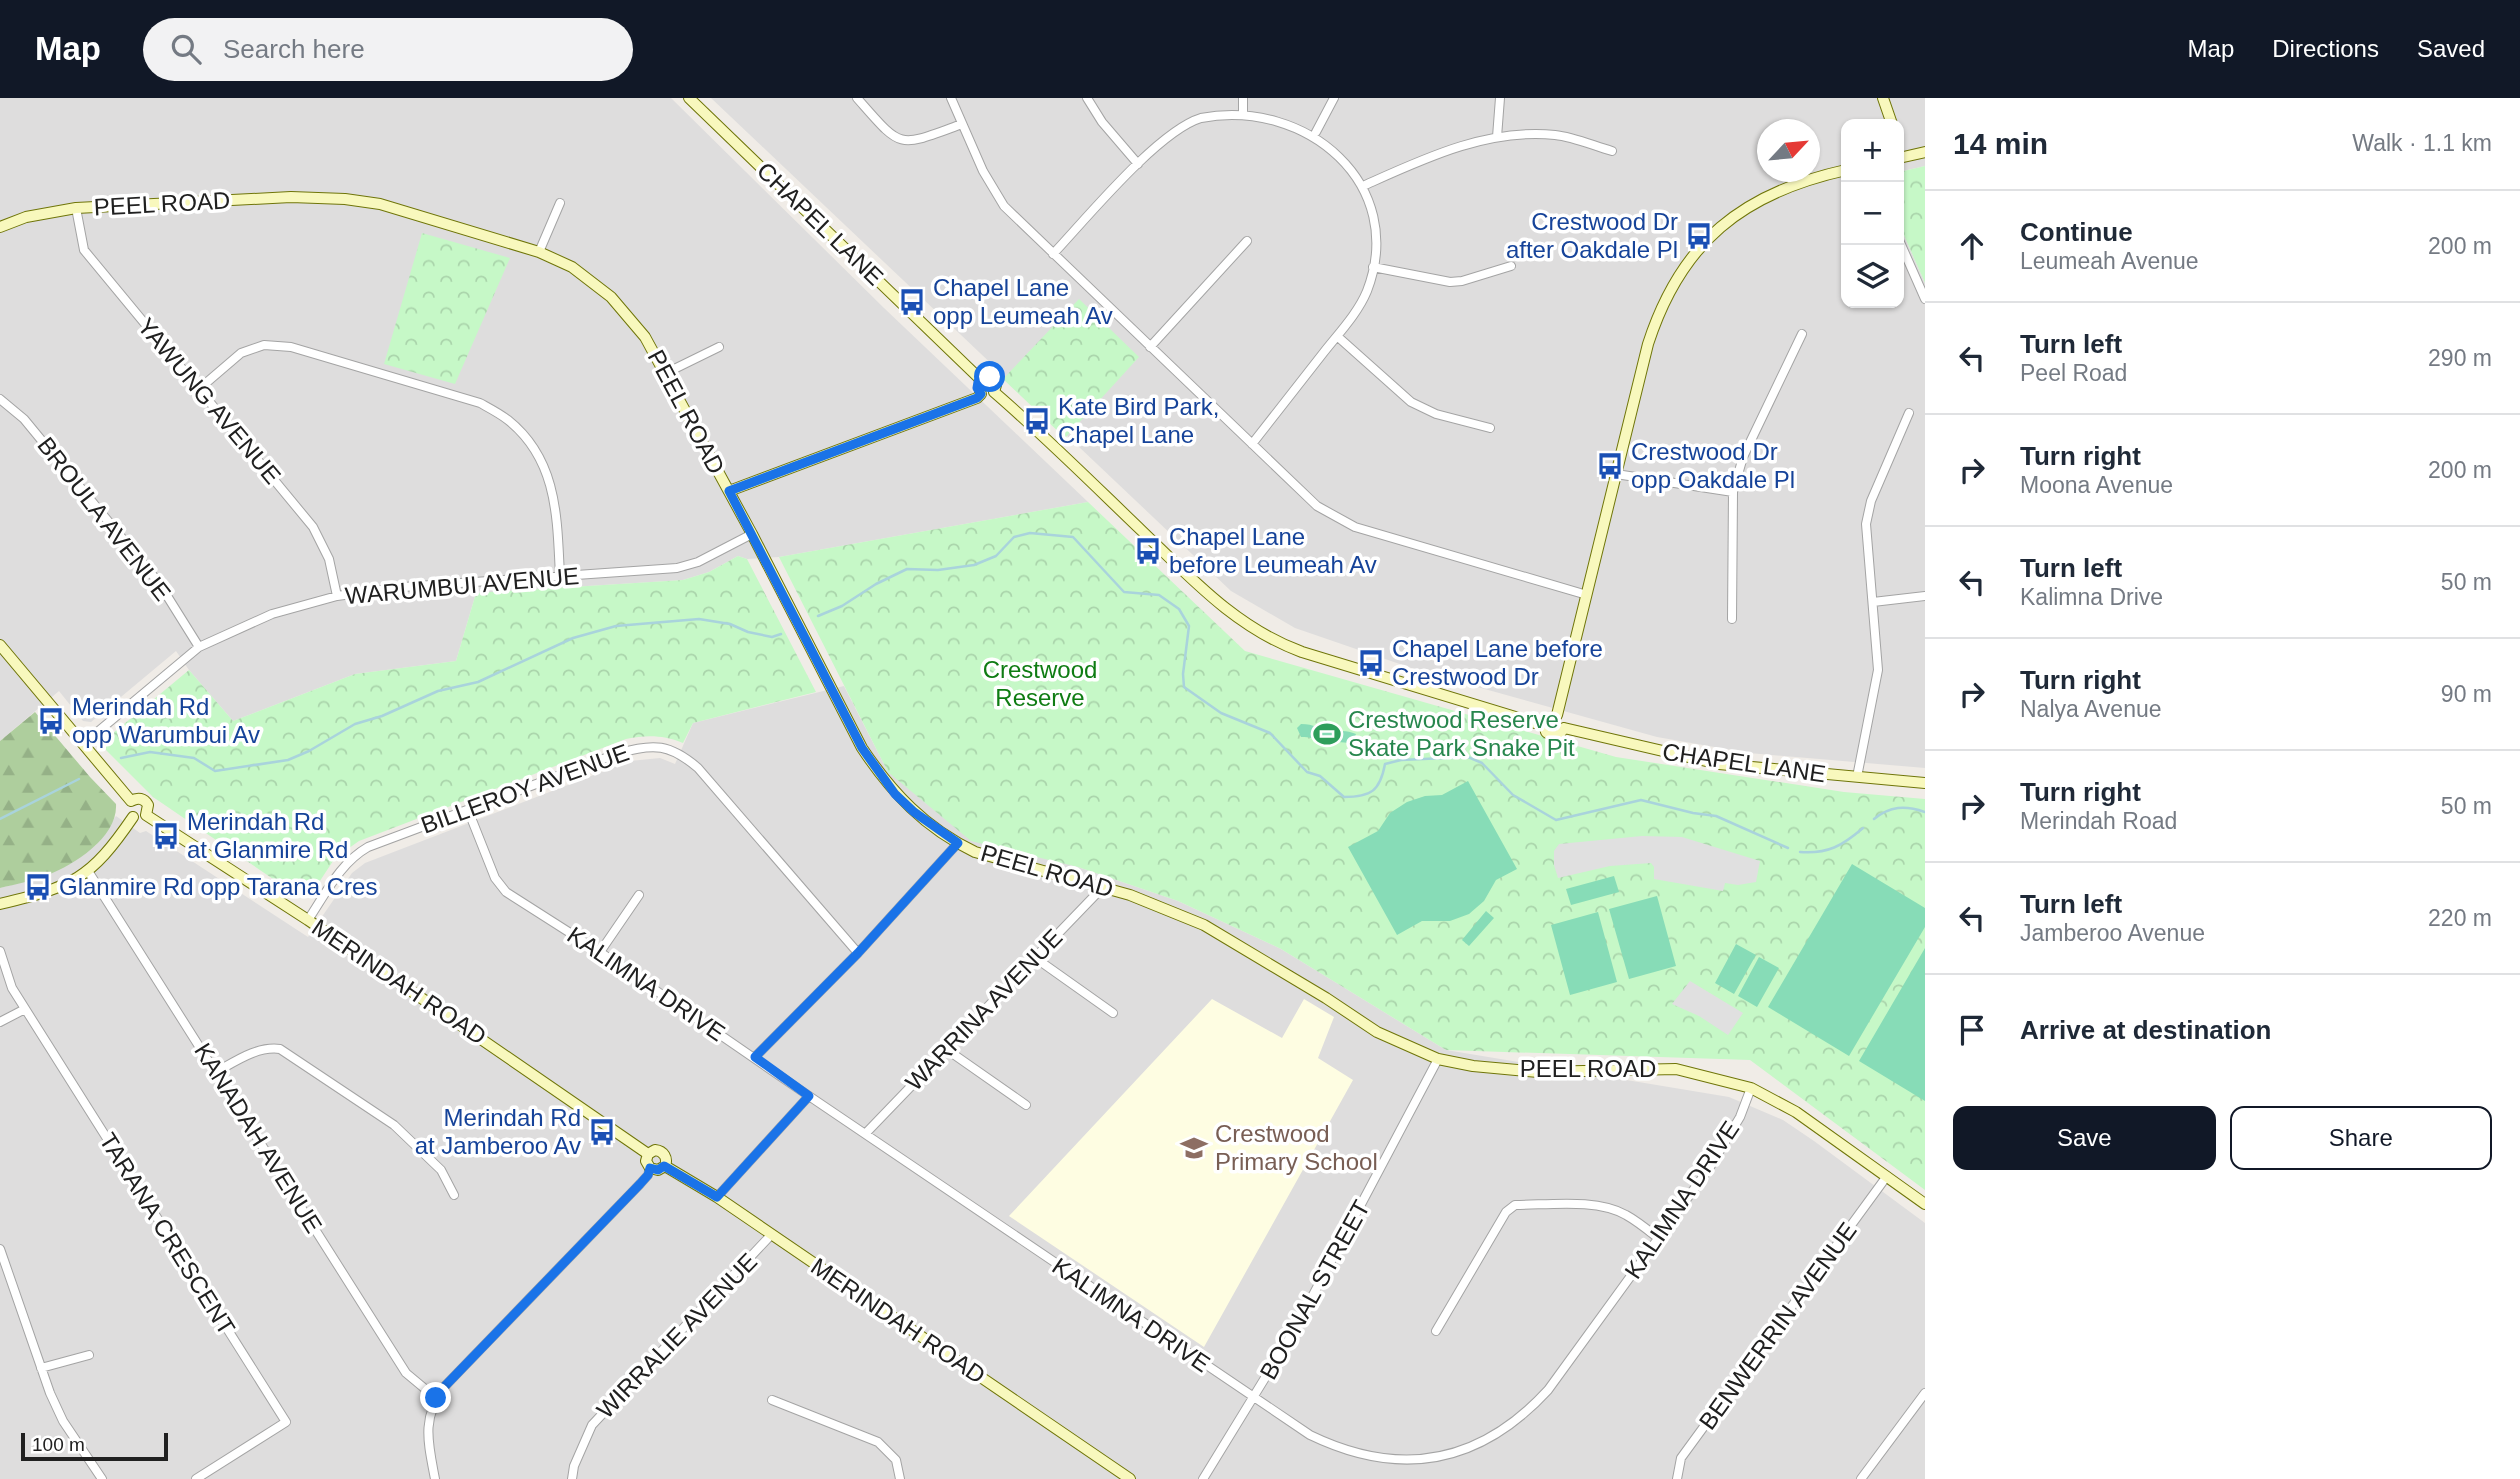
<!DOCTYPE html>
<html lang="en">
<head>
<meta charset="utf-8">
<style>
  :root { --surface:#fff; --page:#f2f2f3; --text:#1f2937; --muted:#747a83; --line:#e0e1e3; --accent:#111827 }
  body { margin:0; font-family:Arial,sans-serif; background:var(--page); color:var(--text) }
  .controls { position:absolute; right:21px; top:21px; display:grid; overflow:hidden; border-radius:14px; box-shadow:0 2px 5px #0004 }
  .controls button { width:63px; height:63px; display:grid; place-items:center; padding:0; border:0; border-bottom:2px solid var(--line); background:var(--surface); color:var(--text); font:35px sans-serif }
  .compass { position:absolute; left:1757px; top:21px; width:63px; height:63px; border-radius:50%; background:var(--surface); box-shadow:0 2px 5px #0004; rotate:64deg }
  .scale { position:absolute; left:21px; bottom:18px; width:147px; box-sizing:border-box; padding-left:7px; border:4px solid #202020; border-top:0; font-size:19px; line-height:24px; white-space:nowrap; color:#202020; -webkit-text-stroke:5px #fff; paint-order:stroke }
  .stop { position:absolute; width:21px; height:21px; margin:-16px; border:5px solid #1a73e8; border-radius:50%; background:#fff }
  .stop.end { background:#1a73e8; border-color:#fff; box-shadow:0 2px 7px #0008 }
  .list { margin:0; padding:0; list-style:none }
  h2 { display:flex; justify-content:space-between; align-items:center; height:91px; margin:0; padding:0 28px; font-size:30px }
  h2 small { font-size:23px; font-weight:400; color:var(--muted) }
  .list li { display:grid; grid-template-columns:46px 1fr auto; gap:21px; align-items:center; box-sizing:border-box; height:112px; padding:0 28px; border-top:2px solid var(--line) }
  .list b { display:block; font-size:26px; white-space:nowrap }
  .list p { margin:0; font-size:23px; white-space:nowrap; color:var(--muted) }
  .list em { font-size:23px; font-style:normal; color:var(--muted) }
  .actions { display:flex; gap:14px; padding:21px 28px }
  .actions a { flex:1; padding:16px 0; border:2px solid var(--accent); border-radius:14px; text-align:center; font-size:24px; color:var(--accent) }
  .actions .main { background:var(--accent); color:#fff }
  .icon { flex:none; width:38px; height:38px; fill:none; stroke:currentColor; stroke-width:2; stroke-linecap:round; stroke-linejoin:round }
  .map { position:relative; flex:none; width:1925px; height:1381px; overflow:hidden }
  header { display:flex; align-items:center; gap:42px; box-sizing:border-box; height:98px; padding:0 35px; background:var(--accent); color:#fff }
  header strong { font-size:33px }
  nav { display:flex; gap:38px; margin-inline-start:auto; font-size:24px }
  .search { width:490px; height:63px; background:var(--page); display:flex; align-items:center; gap:18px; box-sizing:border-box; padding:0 24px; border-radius:38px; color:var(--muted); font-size:26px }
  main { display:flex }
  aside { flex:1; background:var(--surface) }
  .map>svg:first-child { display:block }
  .residential { fill:#dedddd; fill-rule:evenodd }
  .education { fill:#fefde2 }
  .forest { fill:url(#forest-firs) }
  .park { fill:url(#park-crowns) }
  .pitch { fill:#87dcb7 }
  .parking { fill:#e0e0e0 }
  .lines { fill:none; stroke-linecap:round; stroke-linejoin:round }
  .stream { stroke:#a9d3dc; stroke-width:2.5 }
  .street-casing { stroke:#a4a4a4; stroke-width:10 }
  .secondary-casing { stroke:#6f7509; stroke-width:12 }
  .street { stroke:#fff; stroke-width:8 }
  .secondary { stroke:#f8f8bd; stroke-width:10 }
  .route { stroke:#1a73e8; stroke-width:9 }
  .labels { text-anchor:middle; stroke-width:7; stroke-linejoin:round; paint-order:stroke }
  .street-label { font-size:24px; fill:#202020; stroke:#fff }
  .transit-label { font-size:24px; fill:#164399; stroke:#fff; text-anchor:start }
  .park-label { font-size:24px; fill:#0f7c13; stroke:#fff }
  .leisure-label { font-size:24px; fill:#27864d; stroke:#fff; text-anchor:start }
  .education-label { font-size:24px; fill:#785e54; stroke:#fff; text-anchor:start }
</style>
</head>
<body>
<header>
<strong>Map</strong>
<div class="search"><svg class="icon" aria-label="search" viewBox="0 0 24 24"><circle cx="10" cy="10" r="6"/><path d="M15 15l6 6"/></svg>Search here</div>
<nav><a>Map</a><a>Directions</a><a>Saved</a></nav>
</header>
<main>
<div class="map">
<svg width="1925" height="1381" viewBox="0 0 1925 1381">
  <defs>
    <pattern id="forest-firs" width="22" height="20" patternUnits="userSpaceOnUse" patternTransform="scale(1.75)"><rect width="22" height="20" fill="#aece9d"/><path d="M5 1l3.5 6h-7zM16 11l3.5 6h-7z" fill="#95b187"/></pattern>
    <pattern id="park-crowns" width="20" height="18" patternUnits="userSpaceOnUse" patternTransform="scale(1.75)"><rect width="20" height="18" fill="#c6f8c7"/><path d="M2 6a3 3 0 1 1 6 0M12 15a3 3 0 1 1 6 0" fill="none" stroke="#aad4ab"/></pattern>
  </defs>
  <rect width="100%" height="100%" fill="#f0ece7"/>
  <!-- residential -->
  <path class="residential" d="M0,0h671l213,210 204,194 -309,55 -32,2 -9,-3 -29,16 -26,8 -207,13 -20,68 -101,13 -122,47 -44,-51 -13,-19 -85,71 -8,-1 -24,-30 -59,50z
    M711,0h1214v68l-26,6v-48h-53v179h53v-79l26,59v485l-176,-15 -92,-16 -237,-66 -125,-43 -64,-37zM1768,32h42v42h-42z
    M844,588l44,86 190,95 100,34 103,48 165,101 283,47 54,23 31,21 111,82v256h-1925v-591l49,-13 47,-30 20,-29 24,17 6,-2 162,106 44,-64 13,-10 265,-102 30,-3 15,6 18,-41z"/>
  <!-- education -->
  <path class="education" d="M1212,901l70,39 22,-39 30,18 -16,41 35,22 -149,267 -195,-131z"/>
  <!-- forest -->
  <path class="forest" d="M35,614l55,65 26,27c2,33 -41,60 -68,71 -15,6 -32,9 -48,13v-147z"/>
  <!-- park -->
  <path class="park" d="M1925,68v117l-26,-59v-52z
    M422,135l88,25 -55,126 -71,-20z
    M1079,201l60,58 -74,81 -62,-59z
    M1088,404l157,149 371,106 228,35 81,7v391l-175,-130 -304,-10 -165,-101 -103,-48 -100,-34 -107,-26 -83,-69 -109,-215z
    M738,458l9,3 69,133 -123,31 -10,20c-21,-8 -35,-8 -57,-4l-267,102 -24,17 -25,38 -9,2 -148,-101 -47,-47v-11l83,-69 44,51 122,-47 101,-13 20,-68 207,-13 26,-8z"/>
  <!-- pitch -->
  <path class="pitch" d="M1301,626c14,0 17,5 27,6 11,1 18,0 28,4l-4,10c-10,-3 -19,-1 -28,-3 -8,-2 -14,-4 -23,-4l-4,-9z
    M1468,683l49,88 -21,11 -12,21 -15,13 -19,7h-28l-25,14 -49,-88 30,-16 12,-18 17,-11 18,-6 17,-1z
    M1852,766l73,44v19l-76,129 -81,-49z
    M1614,778l5,16 -48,13 -5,-16z
    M1657,798l19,70 -47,13 -20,-70z
    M1486,813l8,7 -25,28 -7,-6z
    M1598,814l19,70 -47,13 -19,-70z
    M1736,846l20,11 -22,39 -19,-11z
    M1925,850v153l-66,-40z
    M1759,859l20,11 -22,39 -19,-11z"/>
  <!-- parking -->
  <path class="parking" d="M1642,738l40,1 78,24 -4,21 -18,3 -13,-2 -2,8 -69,-12v-12l-3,-4 -41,3 -52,12 -4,-13v-14l5,-7z
    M1690,883l53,32 -15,22 -29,-19 -27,-12z"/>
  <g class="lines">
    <!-- stream -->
    <path class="stream" d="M818,518l24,-10 34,-22 31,-15 31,1 36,-5 22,-9 18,-19 16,-4 43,4 51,55 35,3 20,14 10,17 -6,48 1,13 37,26 49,20 37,39 13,4 24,21c27,0 36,-6 41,-33l16,-4 67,-3 14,6 31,32 43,25 85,-20 52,13 23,3 72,32
      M121,660l29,-6 44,6 21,13 73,-11 21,-9 46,-27 27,-8 56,-25 40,-9 95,-44 43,-12 83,-7 31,5 18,8 24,5 9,-3
      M0,721l79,-40
      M1874,721c16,-13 31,-14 51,-7
      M1800,754c28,2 42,-6 63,-24"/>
    <defs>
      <path id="street" d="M857,0c46,52 39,50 105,26
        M951,0l32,73 21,35 313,300 38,21 232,68
        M1087,0l15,24 36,42
        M1243,14v-14
        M1316,34l18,-34
        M1497,39l3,-39
        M1363,88c60,-27 124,-58 192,-51 19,2 39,11 57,16
        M76,110l8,42 229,277 16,32 8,37
        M1899,142l26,59
        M539,154l21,-49
        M1053,156c33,-35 105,-123 148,-136 106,-20 207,67 166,173 -9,22 -28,42 -43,61 -24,31 -48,61 -72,92
        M1373,169l77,15 12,-1 49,-15
        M1337,238l74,66 25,12 54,14
        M1150,249l97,-106
        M666,275l53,-26
        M199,291l42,-36 23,-8 27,2 189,56c9,5 19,10 28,17 50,40 49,98 52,156
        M0,301l24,20 135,164 40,64
        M1616,376l117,18
        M1873,504l52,-6
        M1732,521l1,-127 10,-35 59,-123
        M83,646l116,-97 73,-33 65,-18 66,-9 274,-19 21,-6 54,-28
        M1857,679l21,-107 -12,-146 5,-23 38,-88
        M468,712l27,68 11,14 94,60 209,144 501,339c91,44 170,29 238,-45l162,-223 30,-50 11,-29
        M88,773l318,502 30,25
        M308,822c18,-27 32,-57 60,-73l251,-94c35,-10 51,-9 79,15l160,185
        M0,853l12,37 274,434 -90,57
        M600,854l39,-57
        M1034,859l79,56
        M0,924l25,-13
        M946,951l80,56
        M755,959l103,-104 100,-110
        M216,974c20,-11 41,-26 64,-23l114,76 47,45 13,25
        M866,1035l236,-245
        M717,1099l92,-101
        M0,1151l50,144 13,28 39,58
        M1436,1233l70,-119 9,-7c33,0 82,-7 111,10 11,6 22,15 32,23
        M41,1270l48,-13
        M772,1302l106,42 18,18 4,19
        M435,1381c-7,-37 -14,-61 10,-93l195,-202 8,-9 2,-7
        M572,1381l2,-13 18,-41 179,-190
        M1203,1381l92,-150 143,-270
        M1677,1381l4,-21 206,-282
        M1861,1381l64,-86"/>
      <path id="secondary" d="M689,0l291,281
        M1883,0l9,26
        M1899,60l26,-6
        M0,129l26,-10 50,-9 215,-11 54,2 35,5 159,48 33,15 39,30 34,40 107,197 110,214c30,45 63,80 113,104l155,43 74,30 122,73 51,34 61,27 35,7 65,6 138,-3 75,19 45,24 129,92
        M980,281l6,-3 7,3 3,6 -2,7
        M994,294c51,44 99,92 148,139 49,47 94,97 160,121l233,71h9
        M729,393l248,-93 4,-4
        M0,547l131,156
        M1557,617l91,-371c33,-102 94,-151 198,-174
        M1544,625l2,9 6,4 7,-1 5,-7
        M1564,630l155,36 206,19
        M131,703c7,-4 13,-3 17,4l-2,10
        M146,717l162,105 340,234
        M0,806c73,-18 90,-24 133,-87
        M648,1056l-2,7 4,7 8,2 7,-4
        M648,1056l7,-4c9,1 13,8 10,16
        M665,1068l52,31 413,282"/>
    </defs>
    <!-- street casing -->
    <use href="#street" class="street-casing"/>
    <!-- secondary casing -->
    <use href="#secondary" class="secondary-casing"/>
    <!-- street -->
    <use href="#street" class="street"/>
    <!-- secondary -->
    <use href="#secondary" class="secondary"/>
  </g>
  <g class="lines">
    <!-- route -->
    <path class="route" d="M436,1300l9,-12 195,-202 8,-9 2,-7 8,2 6,-4 53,31 92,-101 -54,-39 103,-104 100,-110 -44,-31 -19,-18 -33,-46 -133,-257 248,-93 4,-4 -4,-6 1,-6 5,-5h7"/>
  </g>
  <!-- icons -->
  <defs>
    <symbol id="bus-bare" viewBox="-9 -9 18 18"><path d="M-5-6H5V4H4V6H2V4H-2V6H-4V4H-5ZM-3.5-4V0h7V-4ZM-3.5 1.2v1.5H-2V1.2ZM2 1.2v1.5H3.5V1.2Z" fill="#1a4fb4" stroke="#fff" stroke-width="2.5" paint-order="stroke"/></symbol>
    <symbol id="stadium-bare" viewBox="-9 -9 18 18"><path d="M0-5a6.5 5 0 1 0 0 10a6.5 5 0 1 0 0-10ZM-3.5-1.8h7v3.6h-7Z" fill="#2e9e5b" stroke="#fff" stroke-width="2.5" paint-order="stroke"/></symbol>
    <symbol id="school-bare" viewBox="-9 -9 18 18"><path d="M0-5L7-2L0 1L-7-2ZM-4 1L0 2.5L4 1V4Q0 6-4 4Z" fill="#8d6e63" stroke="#fff" stroke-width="2.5" paint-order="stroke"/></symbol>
  </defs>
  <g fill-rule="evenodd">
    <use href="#bus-bare" x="1680" y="119" width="38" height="38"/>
    <use href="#bus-bare" x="893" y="185" width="38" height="38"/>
    <use href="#bus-bare" x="1018" y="304" width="38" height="38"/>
    <use href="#bus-bare" x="1591" y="349" width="38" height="38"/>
    <use href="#bus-bare" x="1129" y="434" width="38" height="38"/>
    <use href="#bus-bare" x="1352" y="546" width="38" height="38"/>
    <use href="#bus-bare" x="32" y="604" width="38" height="38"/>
    <use href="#stadium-bare" x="1308" y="617" width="38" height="38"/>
    <use href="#bus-bare" x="147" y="719" width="38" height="38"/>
    <use href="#bus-bare" x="19" y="770" width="38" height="38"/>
    <use href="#bus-bare" x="583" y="1015" width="38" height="38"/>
    <use href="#school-bare" x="1175" y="1031" width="38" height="38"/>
  </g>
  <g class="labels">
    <!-- street labels -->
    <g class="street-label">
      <text transform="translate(162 106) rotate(-3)" y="8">PEEL ROAD</text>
      <text transform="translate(820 126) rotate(44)" y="8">CHAPEL LANE</text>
      <text transform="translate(209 303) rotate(50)" y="8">YAWUNG AVENUE</text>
      <text transform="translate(686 314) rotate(62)" y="8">PEEL ROAD</text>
      <text transform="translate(104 421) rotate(52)" y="8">BROULA AVENUE</text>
      <text transform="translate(462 488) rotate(-5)" y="8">WARUMBUI AVENUE</text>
      <text transform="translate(1744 665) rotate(8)" y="8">CHAPEL LANE</text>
      <text transform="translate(525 691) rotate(-20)" y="8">BILLEROY AVENUE</text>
      <text transform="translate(1047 773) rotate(16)" y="8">PEEL ROAD</text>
      <text transform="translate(399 884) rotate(34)" y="8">MERINDAH ROAD</text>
      <text transform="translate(646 886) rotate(34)" y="8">KALIMNA DRIVE</text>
      <text transform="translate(984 912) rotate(-46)" y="8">WARRINA AVENUE</text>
      <text x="1588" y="979">PEEL ROAD</text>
      <text transform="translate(258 1040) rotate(58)" y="8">KANADAH AVENUE</text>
      <text transform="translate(1682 1102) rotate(-56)" y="8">KALIMNA DRIVE</text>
      <text transform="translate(167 1136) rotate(58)" y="8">TARANA CRESCENT</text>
      <text transform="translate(1315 1192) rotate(-61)" y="8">BOONAL STREET</text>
      <text transform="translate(1131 1217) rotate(34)" y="8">KALIMNA DRIVE</text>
      <text transform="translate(898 1223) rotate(34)" y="8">MERINDAH ROAD</text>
      <text transform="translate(1778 1228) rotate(-54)" y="8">BENWERRIN AVENUE</text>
      <text transform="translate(677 1238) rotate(-46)" y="8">WIRRALIE AVENUE</text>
    </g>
    <!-- transit labels -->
    <g class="transit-label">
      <text x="1678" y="132" text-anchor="end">Crestwood Dr<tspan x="1678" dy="28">after Oakdale Pl</tspan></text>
      <text x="933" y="198">Chapel Lane<tspan x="933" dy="28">opp Leumeah Av</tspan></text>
      <text x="1058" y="317">Kate Bird Park,<tspan x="1058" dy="28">Chapel Lane</tspan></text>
      <text x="1631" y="362">Crestwood Dr<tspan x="1631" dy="28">opp Oakdale Pl</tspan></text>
      <text x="1169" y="447">Chapel Lane<tspan x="1169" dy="28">before Leumeah Av</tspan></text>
      <text x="1392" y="559">Chapel Lane before<tspan x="1392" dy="28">Crestwood Dr</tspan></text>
      <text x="72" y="617">Merindah Rd<tspan x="72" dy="28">opp Warumbui Av</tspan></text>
      <text x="187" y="732">Merindah Rd<tspan x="187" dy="28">at Glanmire Rd</tspan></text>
      <text x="59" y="797">Glanmire Rd opp Tarana Cres</text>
      <text x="581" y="1028" text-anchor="end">Merindah Rd<tspan x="581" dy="28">at Jamberoo Av</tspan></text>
    </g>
    <!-- park labels -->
    <g class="park-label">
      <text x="1040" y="580">Crestwood<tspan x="1040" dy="28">Reserve</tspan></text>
    </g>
    <!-- leisure labels -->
    <g class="leisure-label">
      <text x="1348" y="630">Crestwood Reserve<tspan x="1348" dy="28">Skate Park Snake Pit</tspan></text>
    </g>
    <!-- education labels -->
    <g class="education-label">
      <text x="1215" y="1044">Crestwood<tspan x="1215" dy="28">Primary School</tspan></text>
    </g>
  </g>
</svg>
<div class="controls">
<button>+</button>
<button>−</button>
<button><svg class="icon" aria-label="layers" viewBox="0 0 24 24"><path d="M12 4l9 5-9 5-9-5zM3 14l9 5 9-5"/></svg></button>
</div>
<svg class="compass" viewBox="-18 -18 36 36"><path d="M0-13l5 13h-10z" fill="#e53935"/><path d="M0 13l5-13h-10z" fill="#747a83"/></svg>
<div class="scale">100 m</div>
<div class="stop" style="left:990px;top:279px"></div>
<div class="stop end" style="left:436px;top:1300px"></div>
</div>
<aside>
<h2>14 min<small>Walk · 1.1 km</small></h2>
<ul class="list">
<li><svg class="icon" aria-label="ahead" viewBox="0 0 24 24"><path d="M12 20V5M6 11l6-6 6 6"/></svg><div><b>Continue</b><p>Leumeah Avenue</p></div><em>200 m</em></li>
<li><svg class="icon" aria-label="left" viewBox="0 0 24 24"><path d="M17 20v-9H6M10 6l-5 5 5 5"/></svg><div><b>Turn left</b><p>Peel Road</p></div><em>290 m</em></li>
<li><svg class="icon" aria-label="right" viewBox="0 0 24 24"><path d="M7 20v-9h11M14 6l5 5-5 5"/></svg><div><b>Turn right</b><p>Moona Avenue</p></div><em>200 m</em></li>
<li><svg class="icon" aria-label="left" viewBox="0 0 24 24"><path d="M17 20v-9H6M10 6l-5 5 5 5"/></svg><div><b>Turn left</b><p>Kalimna Drive</p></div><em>50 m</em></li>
<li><svg class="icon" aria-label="right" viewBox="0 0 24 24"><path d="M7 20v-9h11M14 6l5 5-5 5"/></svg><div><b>Turn right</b><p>Nalya Avenue</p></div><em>90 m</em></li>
<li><svg class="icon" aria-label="right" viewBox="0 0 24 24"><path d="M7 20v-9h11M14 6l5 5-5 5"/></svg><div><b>Turn right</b><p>Merindah Road</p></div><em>50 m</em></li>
<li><svg class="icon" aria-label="left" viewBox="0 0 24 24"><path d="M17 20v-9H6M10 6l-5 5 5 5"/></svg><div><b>Turn left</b><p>Jamberoo Avenue</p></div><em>220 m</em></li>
<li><svg class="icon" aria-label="arrive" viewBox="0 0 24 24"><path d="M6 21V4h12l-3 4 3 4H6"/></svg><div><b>Arrive at destination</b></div></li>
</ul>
<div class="actions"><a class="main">Save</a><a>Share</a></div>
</aside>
</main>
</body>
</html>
